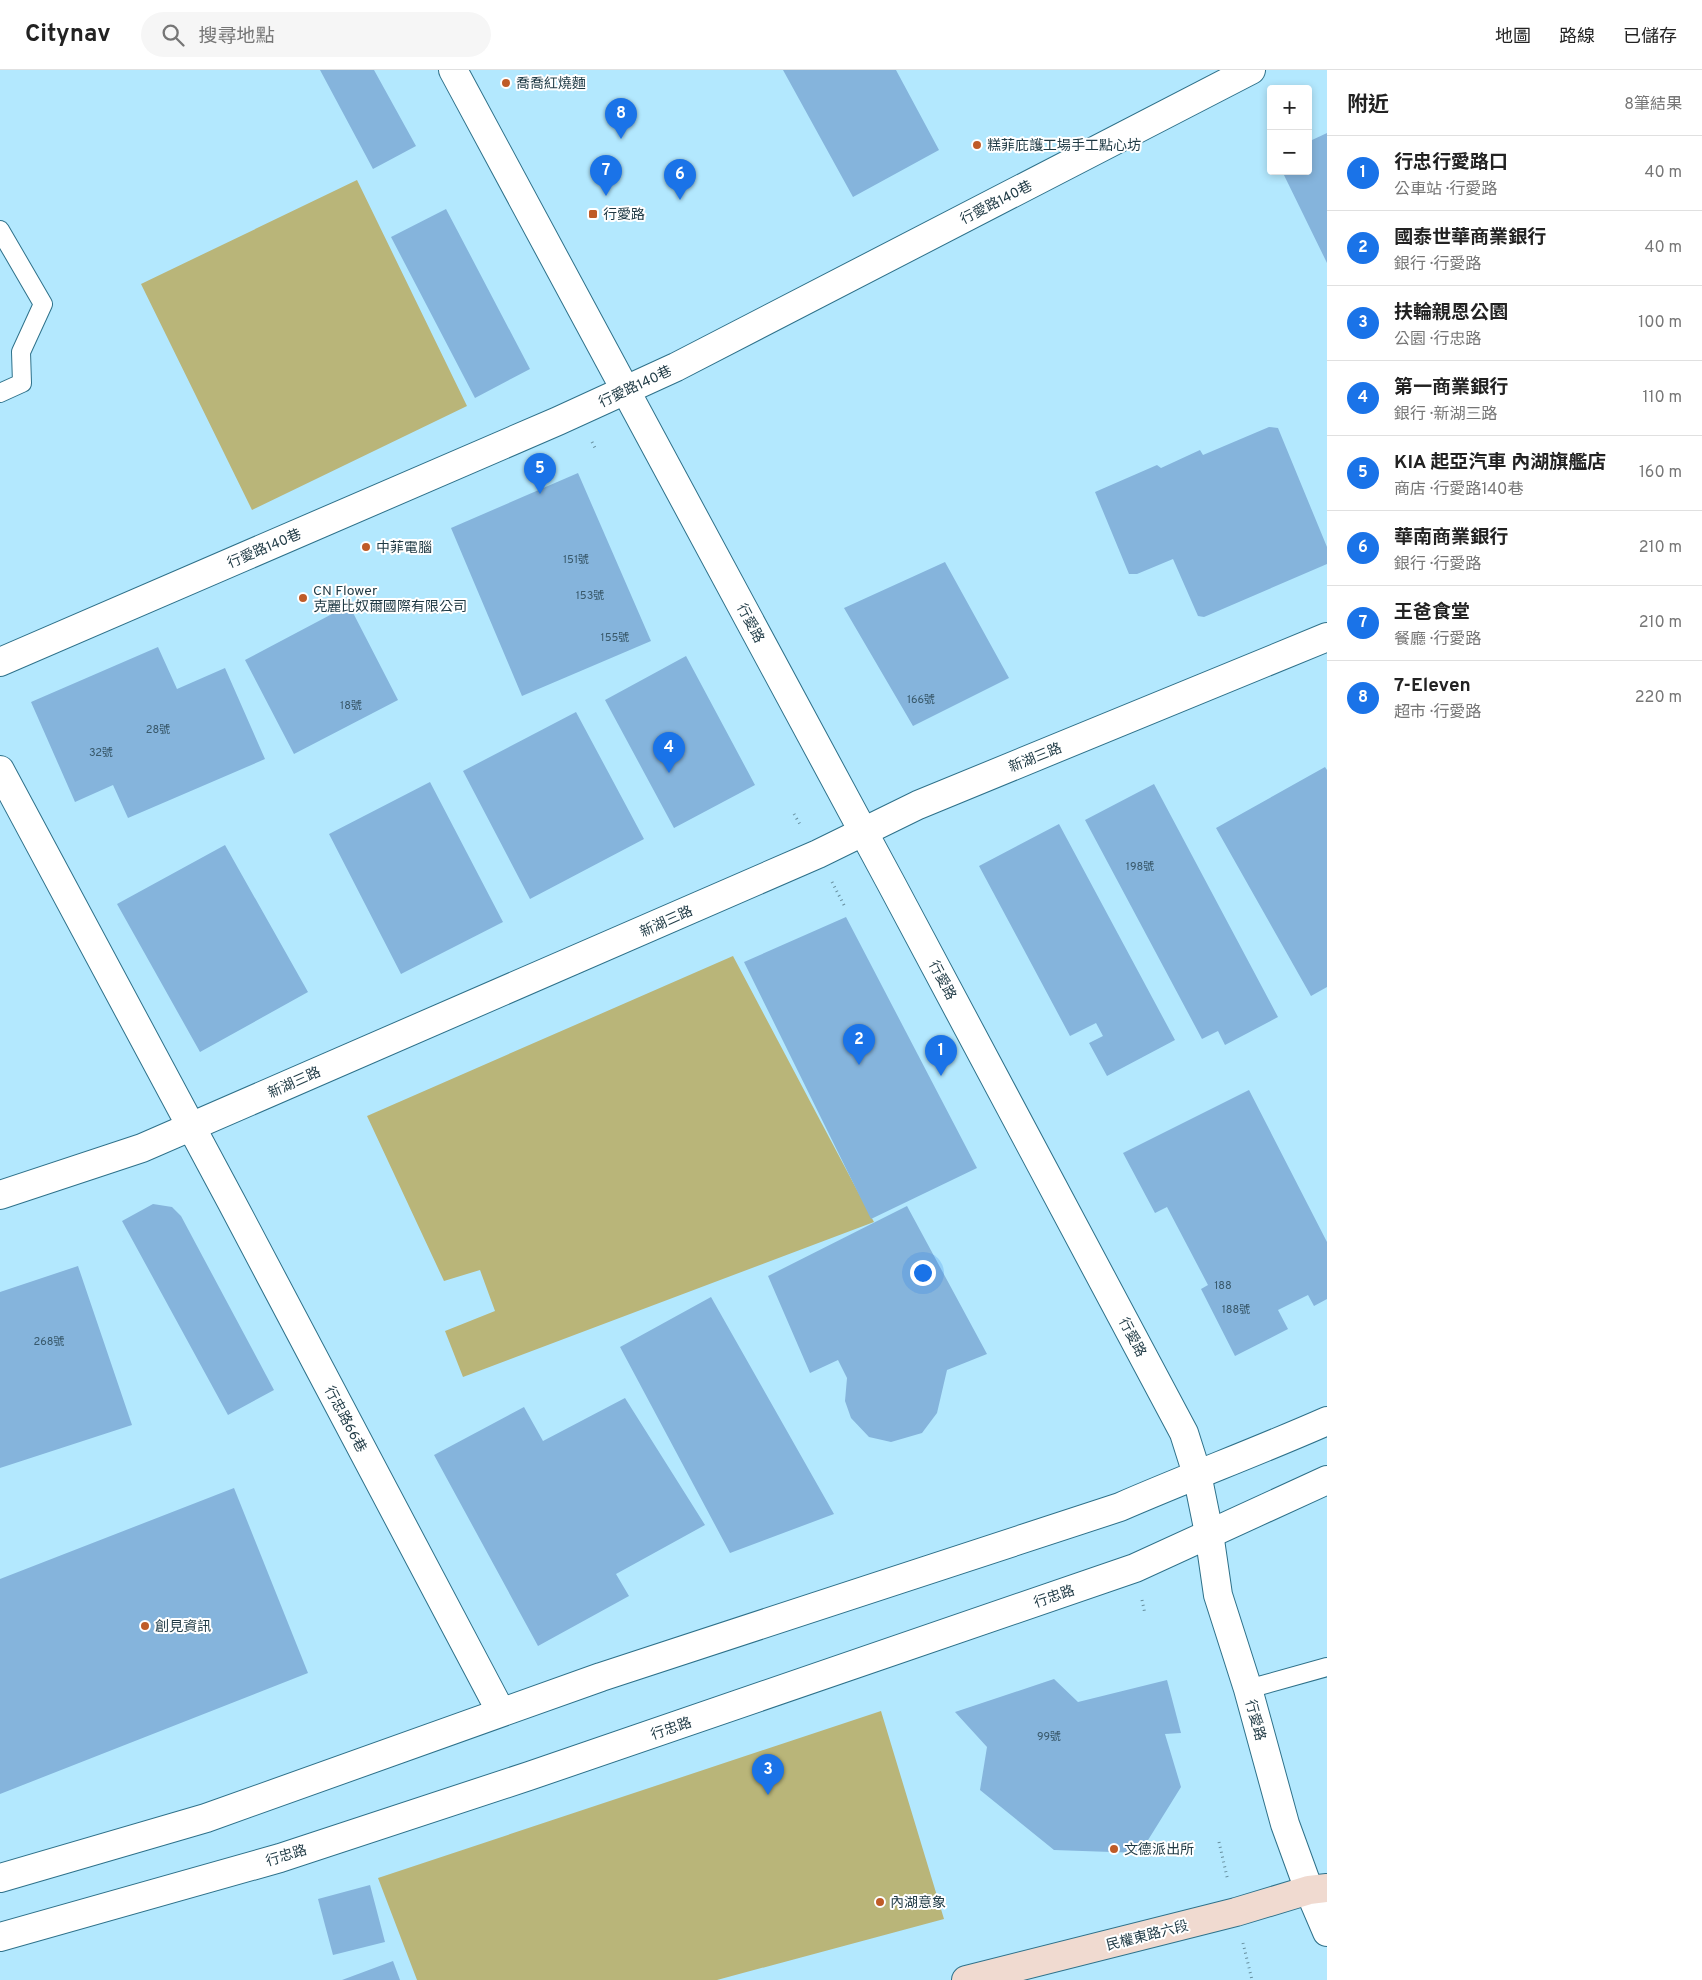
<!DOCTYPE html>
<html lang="zh-TW">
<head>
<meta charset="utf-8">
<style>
  :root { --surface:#fff; --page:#f6f6f6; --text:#222; --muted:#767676; --line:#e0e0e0; --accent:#1a73e8 }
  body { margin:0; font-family:Overpass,"Noto Sans TC",sans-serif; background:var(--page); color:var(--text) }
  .controls { position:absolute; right:15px; top:15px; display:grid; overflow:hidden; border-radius:5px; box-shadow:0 2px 8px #0003 }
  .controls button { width:45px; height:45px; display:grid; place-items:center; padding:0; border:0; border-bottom:1px solid var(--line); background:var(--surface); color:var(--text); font:25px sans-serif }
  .you { position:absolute; left:922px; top:1202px; width:18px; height:18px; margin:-12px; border:4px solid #fff; border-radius:50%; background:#1a73e8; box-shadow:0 0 0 8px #1a73e833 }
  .badge { display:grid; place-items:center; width:32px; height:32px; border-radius:50%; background:var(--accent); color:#fff; font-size:16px; font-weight:700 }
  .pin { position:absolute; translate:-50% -41px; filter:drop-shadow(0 1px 2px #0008) }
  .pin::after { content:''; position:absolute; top:26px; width:18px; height:15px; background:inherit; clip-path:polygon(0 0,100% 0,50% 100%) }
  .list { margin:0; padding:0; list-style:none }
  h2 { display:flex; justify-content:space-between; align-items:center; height:65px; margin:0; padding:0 20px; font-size:21px }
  h2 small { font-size:16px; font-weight:400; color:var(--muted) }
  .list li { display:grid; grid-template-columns:32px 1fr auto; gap:15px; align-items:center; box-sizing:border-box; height:75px; padding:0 20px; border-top:1px solid var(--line) }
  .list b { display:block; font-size:19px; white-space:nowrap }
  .list p { margin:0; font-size:16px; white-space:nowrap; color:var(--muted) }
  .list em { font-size:16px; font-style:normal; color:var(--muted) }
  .icon { flex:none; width:28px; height:28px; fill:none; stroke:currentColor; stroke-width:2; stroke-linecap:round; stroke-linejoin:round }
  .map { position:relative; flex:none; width:1327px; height:1910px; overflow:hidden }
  header { display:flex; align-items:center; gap:30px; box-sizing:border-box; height:70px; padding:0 25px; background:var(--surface); border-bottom:1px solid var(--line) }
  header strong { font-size:24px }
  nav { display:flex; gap:28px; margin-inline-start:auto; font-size:18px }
  .search { width:350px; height:45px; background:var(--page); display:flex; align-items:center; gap:12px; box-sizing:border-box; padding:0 18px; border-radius:28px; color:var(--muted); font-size:19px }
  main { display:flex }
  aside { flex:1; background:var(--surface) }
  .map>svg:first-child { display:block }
  .green { fill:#b9b579 }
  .building { fill:#85b4dc }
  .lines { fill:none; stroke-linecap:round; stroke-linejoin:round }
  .service-casing { stroke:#2e718a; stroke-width:20 }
  .minor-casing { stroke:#2e718a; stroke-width:30 }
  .tertiary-casing { stroke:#2e718a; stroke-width:30 }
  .secondary-casing { stroke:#2e718a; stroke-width:30 }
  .path { stroke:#678f9f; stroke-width:3; stroke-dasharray:1 4; stroke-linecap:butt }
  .service { stroke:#fff; stroke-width:18 }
  .minor { stroke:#fff; stroke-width:28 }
  .tertiary { stroke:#fff; stroke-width:28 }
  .secondary { stroke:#f0dad0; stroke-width:28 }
  .poi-dot { fill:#bf5b27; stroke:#fff; stroke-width:2 }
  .labels { text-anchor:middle; stroke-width:4; stroke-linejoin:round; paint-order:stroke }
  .number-label { font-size:11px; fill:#38586a }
  .poi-label { font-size:14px; fill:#1e3944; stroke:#fff; text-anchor:start }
  .street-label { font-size:14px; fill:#1e3944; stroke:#fff }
</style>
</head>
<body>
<header>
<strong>Citynav</strong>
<div class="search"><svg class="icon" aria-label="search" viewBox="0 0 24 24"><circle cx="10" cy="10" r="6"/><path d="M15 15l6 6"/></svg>搜尋地點</div>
<nav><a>地圖</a><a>路線</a><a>已儲存</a></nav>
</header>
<main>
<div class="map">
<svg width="1327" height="1910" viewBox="0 0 1327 1910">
  <rect width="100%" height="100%" fill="#b3e8fe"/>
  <!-- green -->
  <path class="green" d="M357,110l110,226 -215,104 -111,-226z
    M733,886l141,266 -411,155 -18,-46 50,-20 -15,-41 -36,11 -77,-165z
    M881,1641l63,208 -227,61h-300l-39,-102z"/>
  <!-- building -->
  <path class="building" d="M320,0h54l42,76 -43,23z
    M783,0h113l43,80 -86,47z
    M1308,63l4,7 15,-7v130l-45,-92h26z
    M446,139l84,160 -55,29 -84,-161z
    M1269,357l9,1 49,119v17l-123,53 -6,-1 -25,-57 -36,15h-8l-34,-82 62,-27 4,3 39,-18 3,5z
    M578,403l73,168 -129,55 -71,-168z
    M945,492l64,116 -96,48 -69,-118z
    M349,535l49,95 -104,54 -49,-94z
    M158,577l19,42 48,-21 40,91 -137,59 -15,-33 -38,17 -44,-100z
    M686,586l69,129 -81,43 -69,-128z
    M576,642l68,127 -114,60 -67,-128z
    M1325,697l2,3v217l-16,9 -95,-168z
    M430,712l73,140 -102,52 -72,-140z
    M1154,714l124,233 -53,28 -7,-14 -16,8 -117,-219z
    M1059,754l116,216 -68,36 -18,-33 14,-7 -7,-13 -26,13 -91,-170z
    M225,775l83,147 -108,60 -83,-148z
    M846,847l131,251 -106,51 -127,-257z
    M1249,1020l78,152v57l-13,7 -6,-11 -30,15 10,19 -53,27 -34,-67 7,-4 -41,-78 -12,6 -32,-60z
    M153,1134l19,3 9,9 93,174 -46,25 -106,-194z
    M907,1136l80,148 -40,16 -10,43 -15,20 -31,9 -22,-5 -18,-19 -6,-17 2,-23 -9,-18 -28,13 -42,-97z
    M78,1196l54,159 -132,43v-176z
    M711,1227l123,217 -104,39 -110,-206z
    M625,1328l80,127 -89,49 13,22 -91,50 -104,-191 90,-48 19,34z
    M234,1418l74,185 -308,121v-215z
    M1054,1609l24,23 89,-22 14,53 -16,1 16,53 -41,66 -86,-3 -74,-60 7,-43 -32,-35z
    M370,1815l15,57 -52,13 -15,-56z
    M393,1891l7,19h-58z"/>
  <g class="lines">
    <defs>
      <path id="service" d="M0,160l43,74 -22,48 1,31 -22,10
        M1248,1619l79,-22"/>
      <path id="minor" d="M0,592l558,-241 118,-54 575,-297
        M0,700l231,431 270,511
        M0,1125l142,-47 676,-294 100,-49 409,-168
        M0,1808l206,-60 395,-141 519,-170c69,-30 139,-56 207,-86
        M0,1867l280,-79 249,-82 606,-208 192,-88"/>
      <path id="tertiary" d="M453,0l439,815 292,548 13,41 12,59 9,62 30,94 37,135 24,66 18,42"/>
      <path id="secondary" d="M966,1910l270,-68 73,-22 18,-2"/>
    </defs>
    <!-- service casing -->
    <use href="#service" class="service-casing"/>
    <!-- minor casing -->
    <use href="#minor" class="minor-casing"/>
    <!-- tertiary casing -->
    <use href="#tertiary" class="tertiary-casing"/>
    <!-- secondary casing -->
    <use href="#secondary" class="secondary-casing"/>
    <!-- path -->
    <path class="path" d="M592,372l4,8
      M794,744l7,12
      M832,812l13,25
      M1142,1530l3,14
      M1219,1772l9,39
      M1243,1873l9,37"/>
    <!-- service -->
    <use href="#service" class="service"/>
    <!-- minor -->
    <use href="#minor" class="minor"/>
    <!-- tertiary -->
    <use href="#tertiary" class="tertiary"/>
    <!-- secondary -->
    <use href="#secondary" class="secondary"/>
  </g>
  <!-- markers -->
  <g class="poi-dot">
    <circle cx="506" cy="13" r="5"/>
    <circle cx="977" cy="75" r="5"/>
    <rect x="588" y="139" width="10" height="10" rx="2.5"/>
    <circle cx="366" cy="477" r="5"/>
    <circle cx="303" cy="528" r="5"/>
    <circle cx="145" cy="1556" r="5"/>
    <circle cx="1114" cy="1779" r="5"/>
    <circle cx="880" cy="1832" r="5"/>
  </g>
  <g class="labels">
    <!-- number labels -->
    <g class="number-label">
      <text x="576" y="493">151號</text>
      <text x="590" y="529">153號</text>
      <text x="615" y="571">155號</text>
      <text x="921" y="633">166號</text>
      <text x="351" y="639">18號</text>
      <text x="158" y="663">28號</text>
      <text x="101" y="686">32號</text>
      <text x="1140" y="800">198號</text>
      <text x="1223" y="1219">188</text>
      <text x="1236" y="1243">188號</text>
      <text x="49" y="1275">268號</text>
      <text x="1049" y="1670">99號</text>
    </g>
    <!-- poi labels -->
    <g class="poi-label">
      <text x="516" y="18">喬喬紅燒麵</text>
      <text x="987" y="80">糕菲庇護工場手工點心坊</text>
      <text x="603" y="149">行愛路</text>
      <text x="376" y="482">中菲電腦</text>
      <text x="313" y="525">CN Flower<tspan x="313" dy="16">克麗比奴爾國際有限公司</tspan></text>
      <text x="155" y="1561">創見資訊</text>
      <text x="1124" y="1784">文德派出所</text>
      <text x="890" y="1837">內湖意象</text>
    </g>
    <!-- street labels -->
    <g class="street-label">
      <text transform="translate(996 132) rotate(-27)" y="5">行愛路140巷</text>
      <text transform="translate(635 316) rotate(-25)" y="5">行愛路140巷</text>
      <text transform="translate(264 478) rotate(-23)" y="5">行愛路140巷</text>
      <text transform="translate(751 553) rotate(62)" y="5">行愛路</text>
      <text transform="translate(1035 687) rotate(-22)" y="5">新湖三路</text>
      <text transform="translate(666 851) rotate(-24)" y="5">新湖三路</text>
      <text transform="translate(943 910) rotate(62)" y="5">行愛路</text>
      <text transform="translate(294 1012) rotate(-24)" y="5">新湖三路</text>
      <text transform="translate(1133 1267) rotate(62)" y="5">行愛路</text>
      <text transform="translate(346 1349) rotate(62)" y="5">行忠路66巷</text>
      <text transform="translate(1054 1526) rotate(-19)" y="5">行忠路</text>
      <text transform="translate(1256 1650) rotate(75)" y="5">行愛路</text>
      <text transform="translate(671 1658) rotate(-19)" y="5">行忠路</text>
      <text transform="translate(286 1785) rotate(-17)" y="5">行忠路</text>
      <text transform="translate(1147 1865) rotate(-14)" y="5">民權東路六段</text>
    </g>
  </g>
</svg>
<div class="controls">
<button>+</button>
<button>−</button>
</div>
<div class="you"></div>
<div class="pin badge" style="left:941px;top:1006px">1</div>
<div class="pin badge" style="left:859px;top:995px">2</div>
<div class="pin badge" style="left:768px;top:1725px">3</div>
<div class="pin badge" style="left:669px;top:703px">4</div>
<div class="pin badge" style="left:540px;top:424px">5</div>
<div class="pin badge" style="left:680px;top:130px">6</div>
<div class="pin badge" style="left:606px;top:126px">7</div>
<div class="pin badge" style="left:621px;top:69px">8</div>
</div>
<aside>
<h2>附近<small>8筆結果</small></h2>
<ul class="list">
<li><span class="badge">1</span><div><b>行忠行愛路口</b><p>公車站 · 行愛路</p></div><em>40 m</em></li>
<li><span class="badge">2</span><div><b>國泰世華商業銀行</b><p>銀行 · 行愛路</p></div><em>40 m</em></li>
<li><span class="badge">3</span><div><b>扶輪親恩公園</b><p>公園 · 行忠路</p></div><em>100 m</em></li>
<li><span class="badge">4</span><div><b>第一商業銀行</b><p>銀行 · 新湖三路</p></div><em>110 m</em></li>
<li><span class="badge">5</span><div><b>KIA 起亞汽車 內湖旗艦店</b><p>商店 · 行愛路140巷</p></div><em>160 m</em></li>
<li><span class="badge">6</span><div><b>華南商業銀行</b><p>銀行 · 行愛路</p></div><em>210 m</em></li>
<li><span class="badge">7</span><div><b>王爸食堂</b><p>餐廳 · 行愛路</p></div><em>210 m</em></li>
<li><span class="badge">8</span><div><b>7-Eleven</b><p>超市 · 行愛路</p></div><em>220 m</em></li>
</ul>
</aside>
</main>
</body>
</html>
